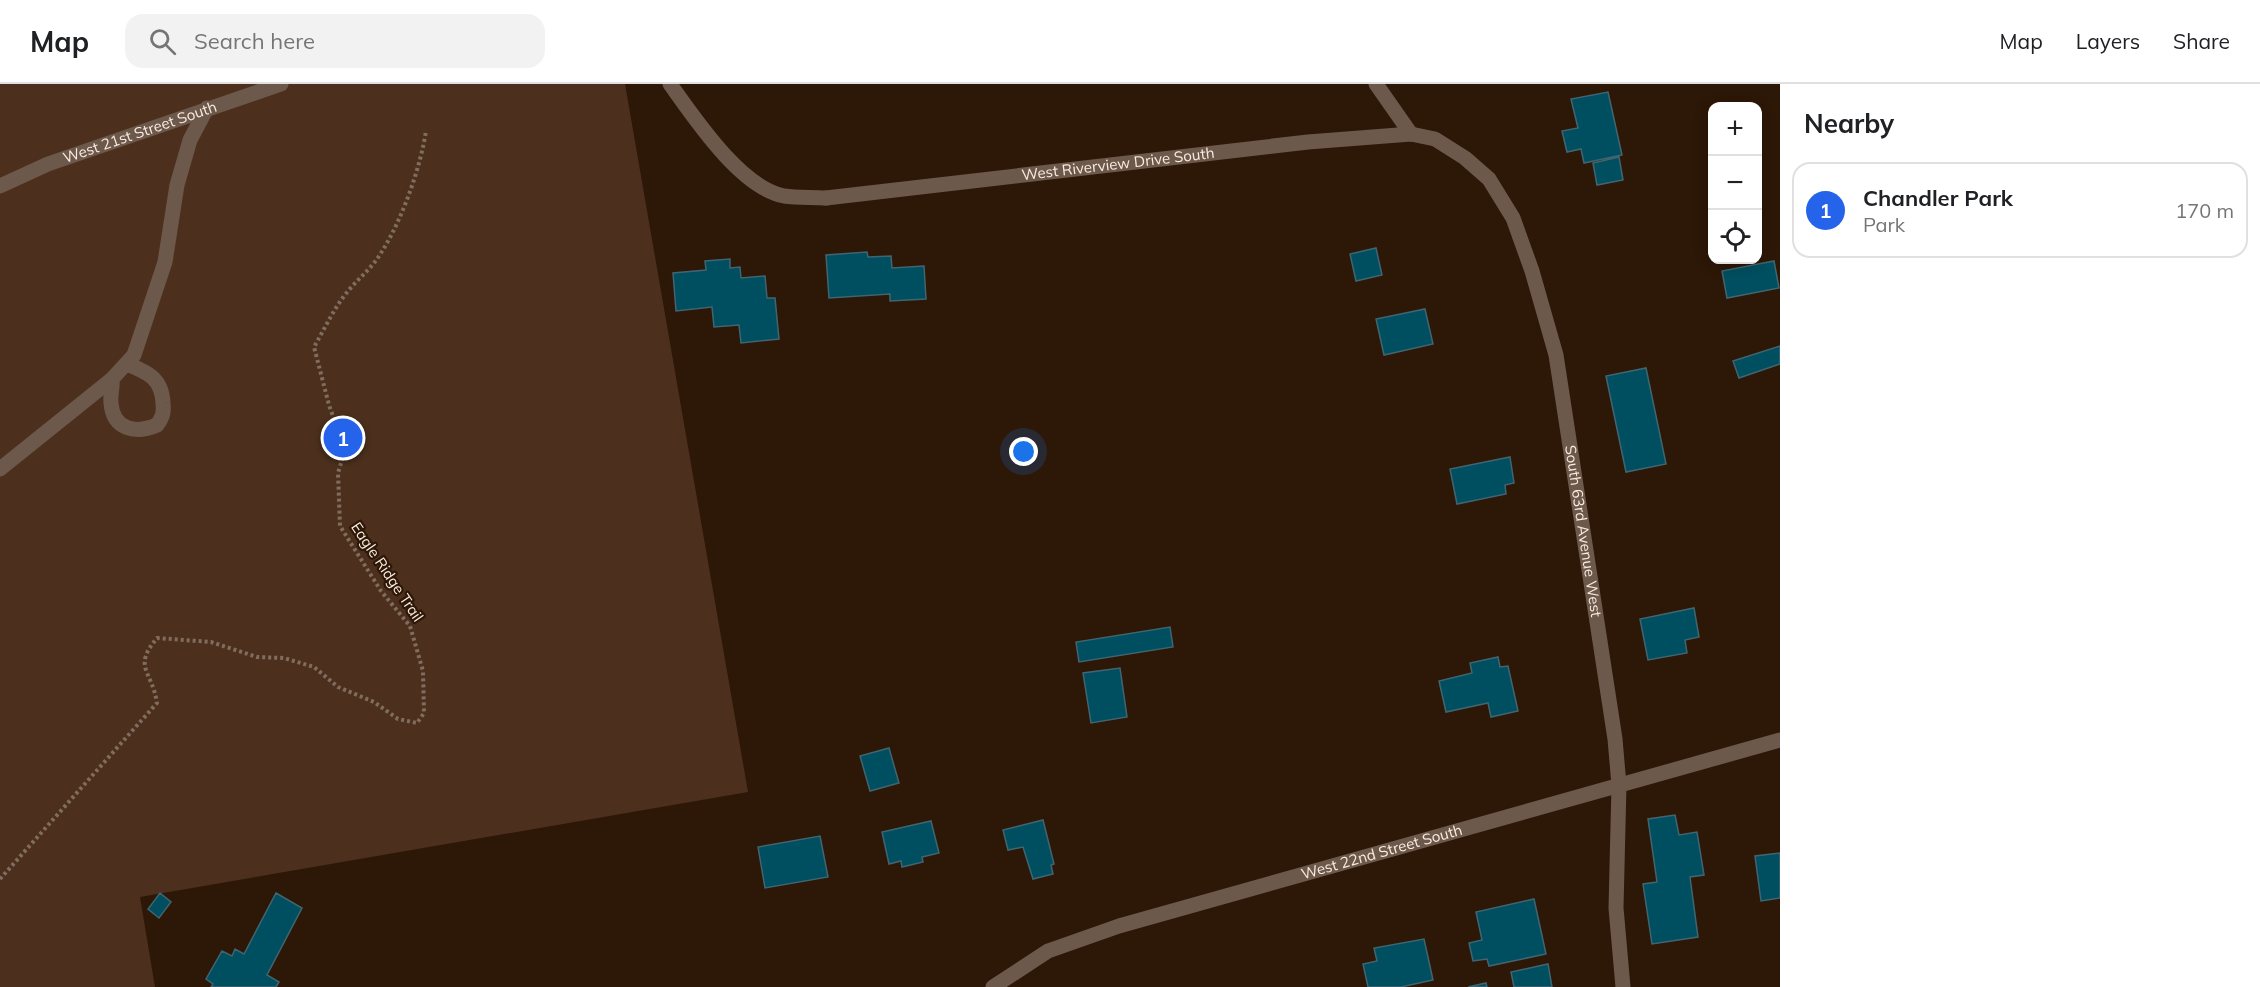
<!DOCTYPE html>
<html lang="en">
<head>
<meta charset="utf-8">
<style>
  :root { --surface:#fff; --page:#f2f2f2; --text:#202124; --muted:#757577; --line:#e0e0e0; --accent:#2563eb }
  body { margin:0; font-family:Mulish,sans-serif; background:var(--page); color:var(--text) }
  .controls { position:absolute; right:18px; top:18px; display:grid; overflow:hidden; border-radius:12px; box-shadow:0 3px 15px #0003 }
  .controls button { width:54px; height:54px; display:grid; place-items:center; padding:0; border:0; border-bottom:2px solid var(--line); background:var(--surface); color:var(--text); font:30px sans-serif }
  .you { position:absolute; left:1024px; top:368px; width:21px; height:21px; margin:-15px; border:4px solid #fff; border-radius:50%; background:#1a73e8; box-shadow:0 0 0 9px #1a73e833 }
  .badge { display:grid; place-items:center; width:39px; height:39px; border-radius:50%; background:var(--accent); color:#fff; font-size:20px; font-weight:700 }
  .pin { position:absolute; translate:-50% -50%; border:3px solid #fff; box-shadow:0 2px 6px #0006 }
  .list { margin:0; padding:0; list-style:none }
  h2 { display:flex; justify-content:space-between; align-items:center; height:78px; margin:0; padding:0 24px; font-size:26px }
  h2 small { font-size:20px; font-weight:400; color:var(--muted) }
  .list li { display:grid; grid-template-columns:39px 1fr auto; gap:18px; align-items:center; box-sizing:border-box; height:96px; margin:0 12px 12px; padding:0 12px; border:2px solid var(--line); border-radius:18px }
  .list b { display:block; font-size:22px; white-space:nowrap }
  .list p { margin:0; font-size:20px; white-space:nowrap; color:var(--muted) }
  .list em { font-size:20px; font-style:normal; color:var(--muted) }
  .icon { flex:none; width:33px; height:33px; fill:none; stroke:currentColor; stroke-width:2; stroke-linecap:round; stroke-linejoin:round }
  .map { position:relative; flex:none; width:1780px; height:903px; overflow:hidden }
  header { display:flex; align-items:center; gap:36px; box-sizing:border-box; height:84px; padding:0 30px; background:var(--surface); border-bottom:2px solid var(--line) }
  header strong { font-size:28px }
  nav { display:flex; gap:33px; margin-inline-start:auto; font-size:21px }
  .search { width:420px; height:54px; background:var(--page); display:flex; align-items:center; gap:15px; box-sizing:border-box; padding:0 21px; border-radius:18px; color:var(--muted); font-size:22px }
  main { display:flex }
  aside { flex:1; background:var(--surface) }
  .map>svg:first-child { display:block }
  .green { fill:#4c301d }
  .building { fill:#004f60; stroke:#416570; stroke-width:1.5 }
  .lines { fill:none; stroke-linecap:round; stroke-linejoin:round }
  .path { stroke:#806d5f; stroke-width:4; stroke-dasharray:3 3; stroke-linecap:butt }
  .service { stroke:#6c594c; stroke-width:15 }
  .minor { stroke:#6c594c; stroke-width:15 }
  .tertiary { stroke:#6c594c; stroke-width:15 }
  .labels { text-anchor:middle; stroke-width:4.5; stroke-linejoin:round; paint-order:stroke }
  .street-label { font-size:15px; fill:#faebe0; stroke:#2d1707 }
</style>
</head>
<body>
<header>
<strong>Map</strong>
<div class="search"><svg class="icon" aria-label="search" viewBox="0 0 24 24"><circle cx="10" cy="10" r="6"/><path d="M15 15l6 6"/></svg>Search here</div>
<nav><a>Map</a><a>Layers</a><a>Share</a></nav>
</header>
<main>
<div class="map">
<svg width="1780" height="903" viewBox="0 0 1780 903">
  <rect width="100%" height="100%" fill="#2d1707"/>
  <!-- green -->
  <path class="green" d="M0,0h625l123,708 -608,105 15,90h-155z"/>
  <!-- building -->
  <path class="building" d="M1608,8l14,63 -38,8 -3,-14 -14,3 -5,-21 16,-3 -7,-29z
    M1619,73l4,23 -26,5 -4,-22z
    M1376,164l6,27 -26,6 -6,-27z
    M867,168l1,5 23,-1 1,12 32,-2 2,33 -36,2v-7l-61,4 -3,-43z
    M730,175v9l10,-1 1,11 24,-2 2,22h8l4,41 -38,4 -2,-18 -25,2 -2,-20 -36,4 -3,-38 33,-3 -1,-9z
    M1774,177l5,27 -52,10 -5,-27z
    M1425,225l8,35 -49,11 -8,-36z
    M1780,262v18l-41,14 -6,-17z
    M1646,284l20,96 -40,8 -20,-96z
    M1510,373l4,26 -9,2 1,9 -49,10 -7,-35z
    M1694,524l5,29 -14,3 2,13 -39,7 -8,-41z
    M1170,543l3,20 -94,15 -3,-20z
    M1498,573l2,10 8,-1 10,45 -27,6 -3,-14 -42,9 -7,-31 33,-8 -2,-10z
    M1120,584l7,49 -36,6 -8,-50z
    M889,664l10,35 -29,8 -10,-35z
    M1675,731l4,20 18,-3 7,43 -14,2 8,60 -46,7 -9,-60 14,-2 -9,-63z
    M1043,736l11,44 -3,1 2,9 -20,5 -10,-32 -15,3 -5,-20z
    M931,737l8,32 -17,4 1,5 -21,5 -1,-6 -12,3 -7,-32z
    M820,752l8,41 -63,11 -7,-41z
    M1780,769v45l-19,3 -6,-45z
    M160,809l11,9 -12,16 -11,-9z
    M276,809l26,15 -35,67 12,7 -3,5h-65l2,-3 -7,-5 16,-28 10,5 3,-7 9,5z
    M1534,815l12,55 -57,12 -2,-7 -14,2 -4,-18 13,-3 -6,-28z
    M1424,855l9,41 -32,7h-33l-5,-23 14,-3 -3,-13z
    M1548,880l4,23h-38l-3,-15z
    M1486,899l1,4h-19z"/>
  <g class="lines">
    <!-- path -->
    <path class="path" d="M0,795l157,-176c-5,-33 -25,-35 0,-65l54,4 46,15 27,1 30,9 24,20 36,15 24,17 19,4 7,-10 -1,-42 -13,-45 -29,-35 -41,-65 -2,-53 7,-23 -16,-45 -15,-58c11,-19 20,-39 34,-56 11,-13 24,-23 33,-38 21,-33 39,-84 45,-122"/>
    <!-- service -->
    <path class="service" d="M670,0c25,35 71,104 114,112 14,2 28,1 42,2
      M1376,0l35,50"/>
    <!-- minor -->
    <g class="minor">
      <path id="s1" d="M0,102l48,-22 233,-80"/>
      <path id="s2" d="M826,114l482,-56 103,-8 24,5 30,19 24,21 24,39 19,53 24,84 59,384 4,46 -3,123 7,79"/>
      <path d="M112,295c1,8 -2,16 -1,24 2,27 25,31 46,22 6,-8 7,-13 6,-22 -1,-25 -16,-31 -36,-39"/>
      <path d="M0,385l112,-90 22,-24 31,-93 12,-77 13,-45 17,-32"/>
    </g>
    <!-- tertiary -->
    <path class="tertiary" id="s3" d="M993,903l55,-36 71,-25 661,-186"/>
  </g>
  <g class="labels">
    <!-- street labels -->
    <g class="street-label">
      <text dy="5" stroke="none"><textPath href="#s1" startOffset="150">West 21st Street South</textPath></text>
      <text dy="5" stroke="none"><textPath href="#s2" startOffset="294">West Riverview Drive South</textPath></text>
      <text dy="5" stroke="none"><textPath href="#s2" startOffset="1048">South 63rd Avenue West</textPath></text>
      <text transform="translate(387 488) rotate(56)" y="5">Eagle Ridge Trail</text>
      <text dy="5" stroke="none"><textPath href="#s3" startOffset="414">West 22nd Street South</textPath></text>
    </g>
  </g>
</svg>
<div class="controls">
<button>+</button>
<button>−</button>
<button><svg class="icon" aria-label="locate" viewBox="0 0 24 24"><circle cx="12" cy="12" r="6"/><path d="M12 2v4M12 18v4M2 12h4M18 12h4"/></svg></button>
</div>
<div class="you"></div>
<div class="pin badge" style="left:343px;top:354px">1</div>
</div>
<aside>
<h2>Nearby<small></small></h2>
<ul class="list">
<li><span class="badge">1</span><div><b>Chandler Park</b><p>Park</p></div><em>170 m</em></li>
</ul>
</aside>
</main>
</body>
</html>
